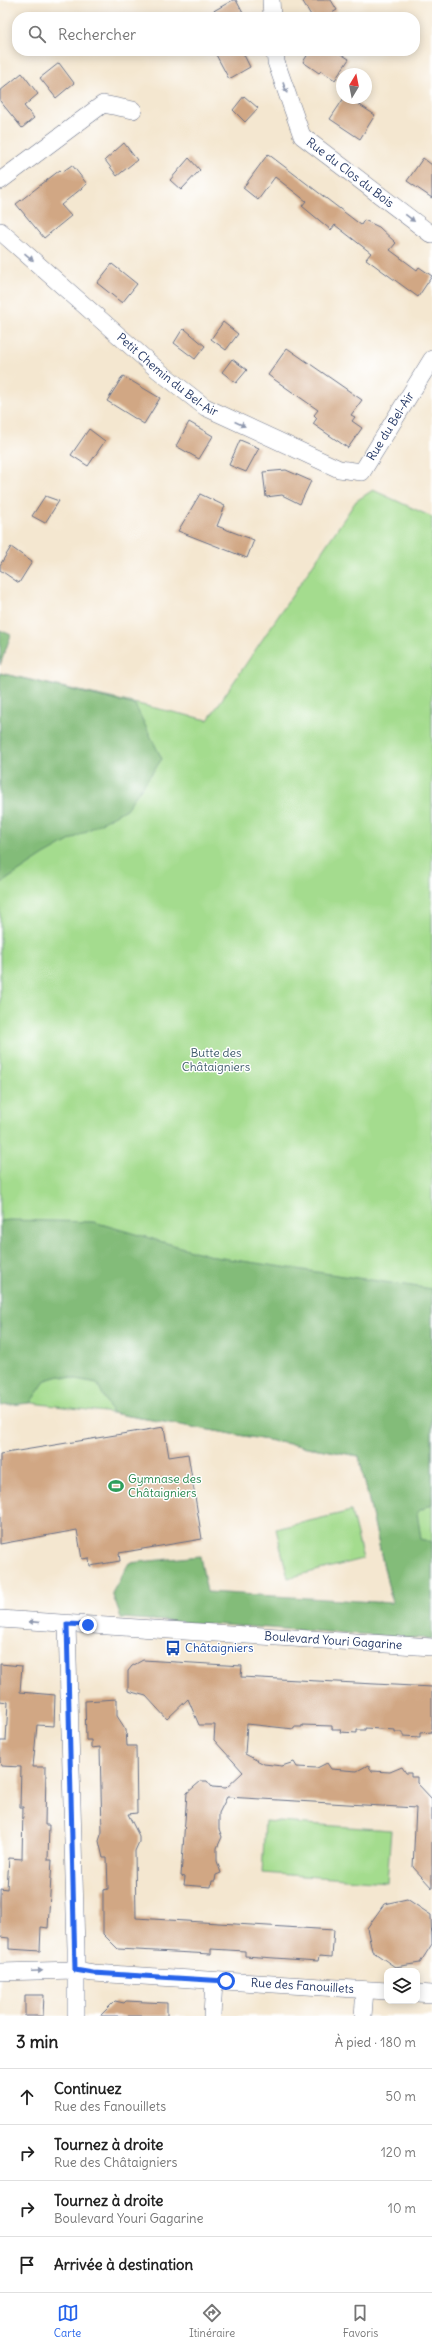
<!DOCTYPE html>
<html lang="fr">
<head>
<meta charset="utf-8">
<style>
  :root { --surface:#fff; --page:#f2f2f2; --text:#222; --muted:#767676; --line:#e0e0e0; --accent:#2563eb }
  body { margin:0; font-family:Delius,sans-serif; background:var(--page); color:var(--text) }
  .controls { position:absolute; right:12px; bottom:12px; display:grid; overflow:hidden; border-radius:8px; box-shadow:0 2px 10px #0003 }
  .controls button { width:36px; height:36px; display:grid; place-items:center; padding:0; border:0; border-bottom:1px solid var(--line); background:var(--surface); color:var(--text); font:20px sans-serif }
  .compass { position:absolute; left:336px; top:68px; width:36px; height:36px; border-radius:50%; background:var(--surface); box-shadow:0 2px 10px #0003; rotate:10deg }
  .stop { position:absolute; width:12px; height:12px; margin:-9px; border:3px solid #2563eb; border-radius:50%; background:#fff }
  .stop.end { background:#2563eb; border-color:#fff; box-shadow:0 1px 4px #0008 }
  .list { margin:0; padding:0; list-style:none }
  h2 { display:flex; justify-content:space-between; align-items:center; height:52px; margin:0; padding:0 16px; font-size:17px }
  h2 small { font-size:13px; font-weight:400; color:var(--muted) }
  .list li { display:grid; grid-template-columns:26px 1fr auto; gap:12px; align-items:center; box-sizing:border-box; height:56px; padding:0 16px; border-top:1px solid var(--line) }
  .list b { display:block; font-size:15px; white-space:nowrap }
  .list p { margin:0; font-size:13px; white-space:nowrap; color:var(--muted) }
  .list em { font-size:13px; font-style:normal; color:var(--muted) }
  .icon { flex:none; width:22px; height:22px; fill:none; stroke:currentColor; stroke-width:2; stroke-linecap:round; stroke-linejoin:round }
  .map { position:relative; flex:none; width:432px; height:2016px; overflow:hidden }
  .search { position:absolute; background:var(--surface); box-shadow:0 2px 10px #0003; left:12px; right:12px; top:12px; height:44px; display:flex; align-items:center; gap:10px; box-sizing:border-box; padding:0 14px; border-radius:16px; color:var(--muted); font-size:15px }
  .sheet { height:276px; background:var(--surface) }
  nav { display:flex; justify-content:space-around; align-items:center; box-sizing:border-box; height:56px; border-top:1px solid var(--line); background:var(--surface); font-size:11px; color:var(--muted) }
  nav a { display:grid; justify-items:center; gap:2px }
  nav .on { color:var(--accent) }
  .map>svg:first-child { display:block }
  .green { fill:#a4dc8e; stroke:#608676 }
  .forest { fill:#83bc79; stroke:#4f766c }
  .building { fill:#d1a784 }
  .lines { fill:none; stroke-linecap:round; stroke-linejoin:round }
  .street-casing { stroke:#676f86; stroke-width:18 }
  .street { stroke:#fff; stroke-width:17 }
  .oneway { fill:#8d97ae }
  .route { stroke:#2563eb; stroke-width:5 }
  .labels { text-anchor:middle; stroke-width:3; stroke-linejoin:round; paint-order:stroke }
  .street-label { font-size:12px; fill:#1b2f5e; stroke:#fff }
  .park-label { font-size:12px; fill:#3d5a6a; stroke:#fff }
  .leisure-label { font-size:12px; fill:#27864d; stroke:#fff; text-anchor:start }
  .transit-label { font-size:12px; fill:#164399; stroke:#fff; text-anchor:start }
</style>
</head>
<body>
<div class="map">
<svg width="432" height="2016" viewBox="0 0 432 2016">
  <rect width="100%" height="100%" fill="#fff"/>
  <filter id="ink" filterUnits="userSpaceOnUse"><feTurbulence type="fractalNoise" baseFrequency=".025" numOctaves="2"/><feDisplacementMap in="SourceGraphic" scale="8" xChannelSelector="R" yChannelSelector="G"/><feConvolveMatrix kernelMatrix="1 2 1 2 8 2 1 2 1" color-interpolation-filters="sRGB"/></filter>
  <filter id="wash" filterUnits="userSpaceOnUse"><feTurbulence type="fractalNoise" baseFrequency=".012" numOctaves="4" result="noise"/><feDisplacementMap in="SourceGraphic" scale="16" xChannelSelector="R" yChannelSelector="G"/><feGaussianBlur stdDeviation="0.9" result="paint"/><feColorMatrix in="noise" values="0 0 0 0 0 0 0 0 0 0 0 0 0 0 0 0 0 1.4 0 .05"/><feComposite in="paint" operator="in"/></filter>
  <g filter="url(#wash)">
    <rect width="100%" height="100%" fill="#f4e7d0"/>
    <!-- green -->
    <path class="green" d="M373,490l59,27v1083l-40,3 -33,-147 -247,-43 -112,-14v-726l208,47 148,-219z
      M351,1511l12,48 -75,19 -12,-49z
      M265,1821l126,9 -4,52 -125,-9z"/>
    <!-- forest -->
    <path class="forest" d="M0,630l11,5 -11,30z
      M0,673l135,32 27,54 -36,50 -82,46 -44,29z
      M10,1220l84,2 121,35 217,32v215l-15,8 4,27 11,3v97l-311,-21 -9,-25 17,-30 71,-7 7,36 185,11 -33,-147 -247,-43 -15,-30 -37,-7 -14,4 -16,23 -30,3v-185z"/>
    <g id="blocks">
      <!-- building -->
      <path class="building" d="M233,0h3l9,17h-42z
        M302,0h29l6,10 -12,7h-13z
        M214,51h28l8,16 -21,12z
        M310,51h26l13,8 -14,21 -14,-9 -2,2 -16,-11z
        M59,63l15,20 -18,15 -16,-20z
        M22,73l16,21 -14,12 10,12 -12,10 -22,-27v-10z
        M244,96l14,12 -13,14 -12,-12z
        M344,98h5l26,17 -15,24 -30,-20z
        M124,143l13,17 -20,16 -12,-16z
        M268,154l93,71 3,-5 15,7 17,16 -6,7 27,20 2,-3 13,9 -14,21 -52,-38 5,-6 -36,-28 -4,5 -29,-24 4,-5 -31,-24 -17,23 -15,-12z
        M189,158l11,12 -19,20 -11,-10z
        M423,158l9,7v33l-25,-17z
        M72,165l15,19 -26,21 10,11 -27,22 -28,-34 44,-34 2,2z
        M112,264l25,20 -15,19 -25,-20z
        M223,322l15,12 -12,16 -15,-11z
        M185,329l20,17 -10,13 -21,-16 8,-13z
        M287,348l75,52 -11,15 4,2 -3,4 10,7 -14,20 -35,-24 4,-6 -3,-3 4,-5 -50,-35z
        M232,359l15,11 -11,13 -14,-11z
        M123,376l37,22 -16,26 -37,-23z
        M189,422l24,14 -14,23 -23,-13z
        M89,429l16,12 -17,25 -17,-11z
        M240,440l19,8 -13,24 -17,-7z
        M286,470l25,11 -11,23 -18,-9 -16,2 -3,-25z
        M200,494l25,12 -8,20 37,14 -7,18 -69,-27z
        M45,496l14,5 -14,22 -13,-7z
        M11,547l21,15 -13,21 -19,-13v-5z
        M164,1427l5,30 19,-3 14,85 -83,14 1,8 -30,5 -1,-8 -7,1 -5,-29 -77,14v-90z
        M143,1660l99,6 -1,11 191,10v45l-12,1v4l-17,-1v-4h-8v-2l-30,-2v2h-8v3l-17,-1 1,-3h-9v-3l-30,-1v2h-8v2l-47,-5 -2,30 19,10 18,2 12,-4 3,5 20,1 10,-5 4,6 26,2 11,-6 4,6 18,1 12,-5 4,6h5v4h6v6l15,16v89l-19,-21 3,-59 -189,-11 -8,16v16l3,8 -5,11v13l4,12 -5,2 -1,6h-3l-1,6 -27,-2 1,-8 -4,-1 6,-83 14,-12h6l5,6 14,1 17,-16 -29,-32 1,-15h-16l-11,-26 -21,20 -21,-23 -18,-5v-20l4,-5z
        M0,1664l22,2 -2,26 35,3 -1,31 -17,-1 -4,42h13l-1,58h4l-1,35h4l-4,68 -7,-1 -1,24 -31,-2v-11l-9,-1v-49l7,1 2,-31 13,1 1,-52h-3l1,-40 -20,-1 -1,-5v-20h6l2,-39 -8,-1z
        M117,1699v17l9,14 1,16h9l1,67 -9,1 11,22v6l-4,9 1,67 198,12 -2,27 -13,-1 -1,5 -73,-5v-5l-34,-2v5l-93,-5 -15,-15v-44l5,-1 -1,-31h-4l-4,-17 3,-9 -2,-85 -9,1v-8h-5l-1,-39z
        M407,1899l24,16 1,29 -12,19 -25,4 -23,-16 -5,-23 17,-24z
        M25,1995h19l-1,21h-18z
        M115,2001l9,2 2,-2 41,2v13h-67z"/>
    </g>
  </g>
  <g filter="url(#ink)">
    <use href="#blocks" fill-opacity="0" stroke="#676f86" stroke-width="1"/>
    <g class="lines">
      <defs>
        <g id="street">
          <path d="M271,0l1,17"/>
          <path id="s1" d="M275,51l1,11 26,74 130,99"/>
          <path d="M0,181l103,-77 30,6"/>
          <path id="s2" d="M0,231l159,140 46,36 134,62 23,3 70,-113"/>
          <path id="s3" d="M0,1619l432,28"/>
          <path d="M67,1624l9,325v67"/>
          <path id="s4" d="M0,1972l75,-2 18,3 294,18"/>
          <path d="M417,1993l15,1"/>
          <path d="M212,2016l2,-35"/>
          <path d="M363,2016l2,-26"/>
        </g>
      </defs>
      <!-- street casing -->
      <use href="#street" class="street-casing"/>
      <!-- street -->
      <use href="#street" class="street"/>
    </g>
    <!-- one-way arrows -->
    <defs><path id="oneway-solid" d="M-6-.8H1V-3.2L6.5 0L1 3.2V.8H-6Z"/></defs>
    <g class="oneway">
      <use href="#oneway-solid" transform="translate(285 88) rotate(70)"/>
      <use href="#oneway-solid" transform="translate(410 218) rotate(37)"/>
      <use href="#oneway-solid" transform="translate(29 257) rotate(41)"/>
      <use href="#oneway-solid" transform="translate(240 424) rotate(25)"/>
      <use href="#oneway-solid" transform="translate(34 1622) rotate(-175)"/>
      <use href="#oneway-solid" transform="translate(37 1971) rotate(-2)"/>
    </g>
  </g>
  <g class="lines" filter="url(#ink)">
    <!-- route -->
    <path class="route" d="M88,1625l-21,-1 8,346 18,3 133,8"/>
  </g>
  <!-- icons -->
  <defs>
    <symbol id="stadium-bare" viewBox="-9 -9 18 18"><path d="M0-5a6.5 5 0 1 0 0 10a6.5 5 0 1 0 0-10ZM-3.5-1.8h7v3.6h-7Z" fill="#2e9e5b" stroke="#fff" stroke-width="2.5" paint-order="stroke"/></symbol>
    <symbol id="bus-bare" viewBox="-9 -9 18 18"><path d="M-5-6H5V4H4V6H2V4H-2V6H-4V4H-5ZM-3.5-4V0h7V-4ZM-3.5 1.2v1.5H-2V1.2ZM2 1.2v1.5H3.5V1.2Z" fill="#1a4fb4" stroke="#fff" stroke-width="2.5" paint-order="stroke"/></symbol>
  </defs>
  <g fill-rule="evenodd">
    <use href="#stadium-bare" x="105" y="1475" width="22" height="22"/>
    <use href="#bus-bare" x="162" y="1637" width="22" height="22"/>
  </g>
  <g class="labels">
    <!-- street labels -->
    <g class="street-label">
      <text dy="4" stroke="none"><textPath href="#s1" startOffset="150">Rue du Clos du Bois</textPath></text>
      <text dy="4" stroke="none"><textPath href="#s2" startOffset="221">Petit Chemin du Bel-Air</textPath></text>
      <text dy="4" stroke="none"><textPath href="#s2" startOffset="495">Rue du Bel-Air</textPath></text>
      <text dy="4" stroke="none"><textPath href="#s3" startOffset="334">Boulevard Youri Gagarine</textPath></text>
      <text dy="4" stroke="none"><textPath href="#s4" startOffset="303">Rue des Fanouillets</textPath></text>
    </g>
    <!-- park labels -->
    <g class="park-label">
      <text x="216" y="1057">Butte des<tspan x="216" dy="14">Châtaigniers</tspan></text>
    </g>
    <!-- leisure labels -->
    <g class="leisure-label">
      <text x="128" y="1483">Gymnase des<tspan x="128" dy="14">Châtaigniers</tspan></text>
    </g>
    <!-- transit labels -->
    <g class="transit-label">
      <text x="185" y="1652">Châtaigniers</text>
    </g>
  </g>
</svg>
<div class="controls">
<button><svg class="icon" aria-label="layers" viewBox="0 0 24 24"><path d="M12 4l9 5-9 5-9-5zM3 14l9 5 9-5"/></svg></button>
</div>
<svg class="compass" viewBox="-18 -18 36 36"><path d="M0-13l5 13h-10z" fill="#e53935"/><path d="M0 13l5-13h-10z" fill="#767676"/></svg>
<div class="stop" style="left:226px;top:1981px"></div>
<div class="stop end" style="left:88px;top:1625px"></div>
<div class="search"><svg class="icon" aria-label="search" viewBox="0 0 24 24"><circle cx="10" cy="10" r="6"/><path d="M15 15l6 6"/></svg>Rechercher</div>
</div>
<section class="sheet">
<h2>3 min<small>À pied · 180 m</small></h2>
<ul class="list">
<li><svg class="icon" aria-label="ahead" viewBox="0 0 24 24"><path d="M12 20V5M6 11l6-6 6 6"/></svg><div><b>Continuez</b><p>Rue des Fanouillets</p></div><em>50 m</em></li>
<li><svg class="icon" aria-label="right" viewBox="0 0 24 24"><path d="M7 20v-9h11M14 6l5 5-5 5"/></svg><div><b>Tournez à droite</b><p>Rue des Châtaigniers</p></div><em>120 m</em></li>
<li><svg class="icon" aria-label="right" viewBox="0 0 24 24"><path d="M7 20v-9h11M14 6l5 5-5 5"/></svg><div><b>Tournez à droite</b><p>Boulevard Youri Gagarine</p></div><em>10 m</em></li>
<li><svg class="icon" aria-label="arrive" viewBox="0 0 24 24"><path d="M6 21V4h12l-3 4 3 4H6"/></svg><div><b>Arrivée à destination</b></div></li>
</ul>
</section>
<nav>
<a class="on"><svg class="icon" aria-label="map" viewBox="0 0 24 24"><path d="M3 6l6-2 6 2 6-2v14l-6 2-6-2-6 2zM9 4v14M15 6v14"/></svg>Carte</a>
<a><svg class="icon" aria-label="directions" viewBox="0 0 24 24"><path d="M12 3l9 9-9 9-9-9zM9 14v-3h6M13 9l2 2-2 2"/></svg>Itinéraire</a>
<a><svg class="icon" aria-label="saved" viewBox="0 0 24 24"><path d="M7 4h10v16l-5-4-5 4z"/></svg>Favoris</a>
</nav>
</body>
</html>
